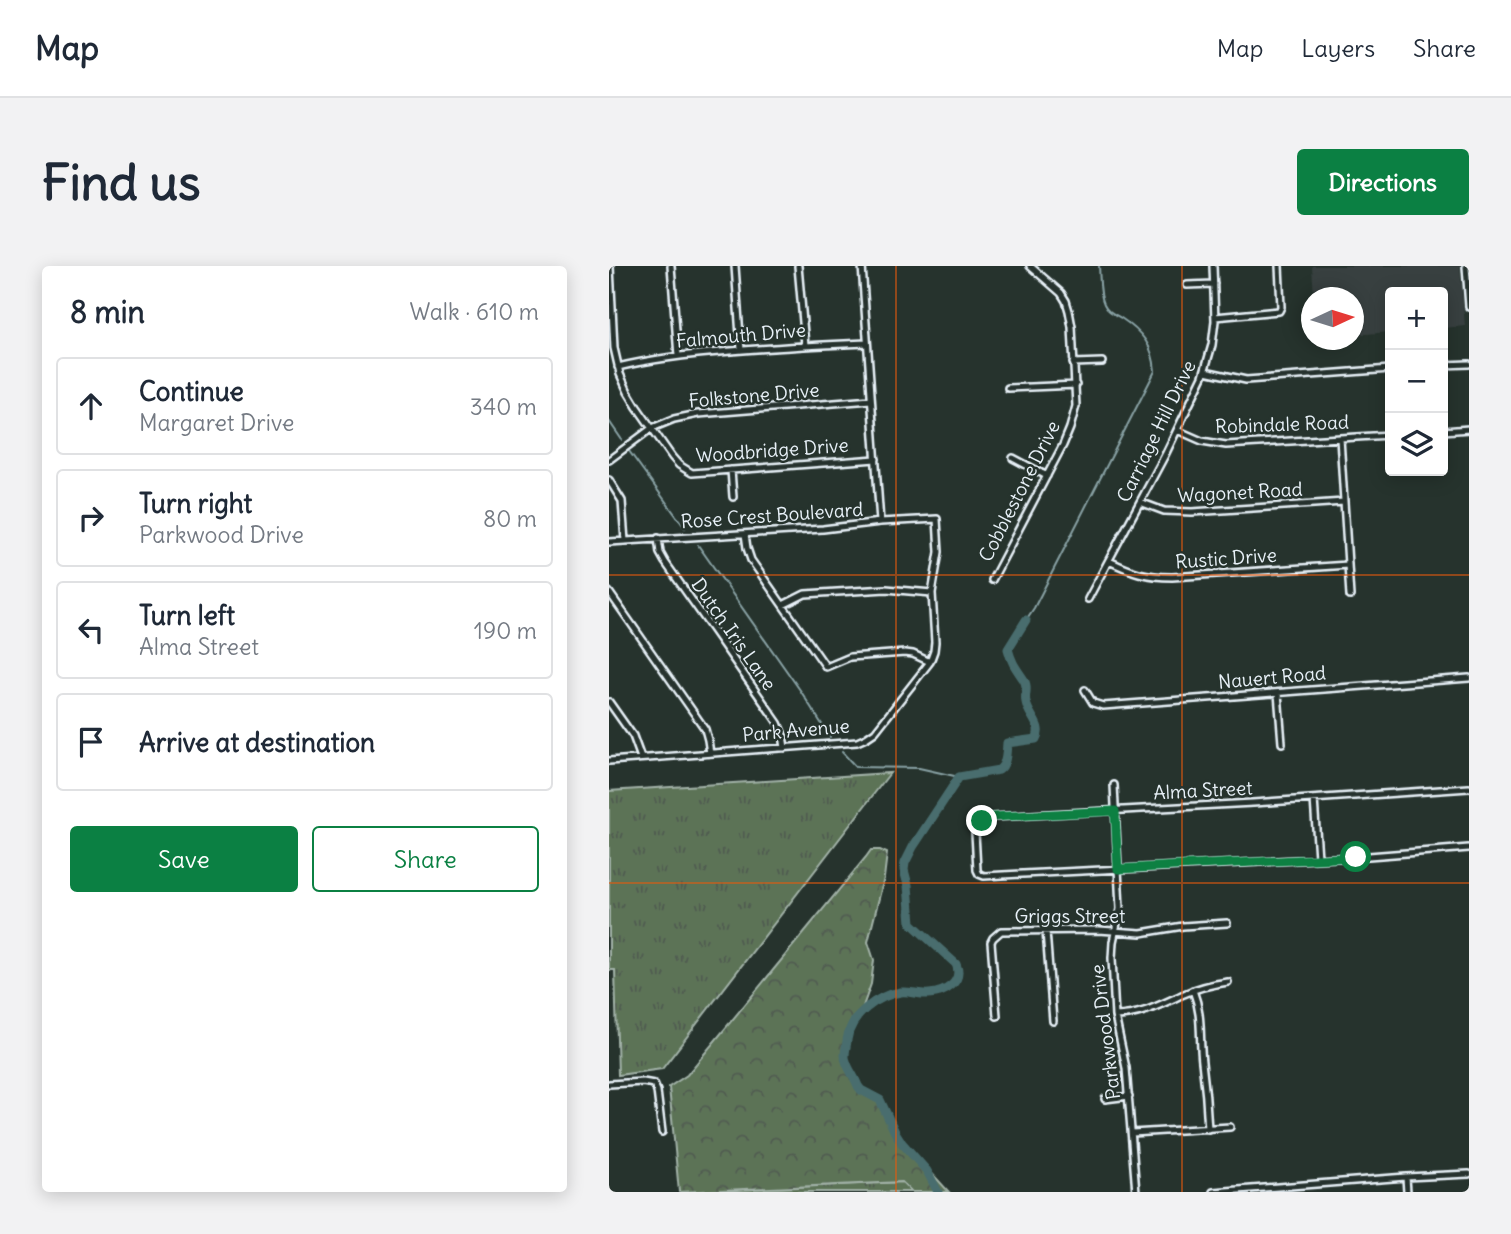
<!DOCTYPE html>
<html lang="en">
<head>
<meta charset="utf-8">
<style>
  :root { --surface:#fff; --page:#f2f2f3; --text:#1f2937; --muted:#747a83; --line:#e0e1e3; --accent:#0b8043 }
  body { margin:0; font-family:Delius,sans-serif; background:var(--page); color:var(--text) }
  .controls { position:absolute; right:21px; top:21px; display:grid; overflow:hidden; border-radius:7px; box-shadow:0 4px 18px #0003 }
  .controls button { width:63px; height:63px; display:grid; place-items:center; padding:0; border:0; border-bottom:2px solid var(--line); background:var(--surface); color:var(--text); font:35px sans-serif }
  .compass { position:absolute; left:692px; top:21px; width:63px; height:63px; border-radius:50%; background:var(--surface); box-shadow:0 4px 18px #0003; rotate:86deg }
  .stop { position:absolute; width:21px; height:21px; margin:-16px; border:5px solid #0b8043; border-radius:50%; background:#fff }
  .stop.end { background:#0b8043; border-color:#fff; box-shadow:0 2px 7px #0008 }
  .list { margin:0; padding:0; list-style:none }
  h2 { display:flex; justify-content:space-between; align-items:center; height:91px; margin:0; padding:0 28px; font-size:30px }
  h2 small { font-size:23px; font-weight:400; color:var(--muted) }
  .list li { display:grid; grid-template-columns:46px 1fr auto; gap:21px; align-items:center; box-sizing:border-box; height:98px; margin:0 14px 14px; padding:0 14px; border:2px solid var(--line); border-radius:7px }
  .list b { display:block; font-size:26px; white-space:nowrap }
  .list p { margin:0; font-size:23px; white-space:nowrap; color:var(--muted) }
  .list em { font-size:23px; font-style:normal; color:var(--muted) }
  .actions { display:flex; gap:14px; padding:21px 28px }
  .actions a { flex:1; padding:16px 0; border:2px solid var(--accent); border-radius:7px; text-align:center; font-size:24px; color:var(--accent) }
  .actions .main { background:var(--accent); color:#fff }
  .icon { flex:none; width:38px; height:38px; fill:none; stroke:currentColor; stroke-width:2; stroke-linecap:round; stroke-linejoin:round }
  .map { position:relative; flex:none; width:860px; height:926px; overflow:hidden; border-radius:7px }
  header { display:flex; align-items:center; gap:42px; box-sizing:border-box; height:98px; padding:0 35px; background:var(--surface); border-bottom:2px solid var(--line) }
  header strong { font-size:33px }
  nav { display:flex; gap:38px; margin-inline-start:auto; font-size:24px }
  .intro { display:flex; align-items:center; justify-content:space-between; box-sizing:border-box; height:168px; padding:0 42px }
  h1 { margin:0; font-size:49px }
  .button { padding:18px 32px; border-radius:7px; background:var(--accent); color:#fff; font-size:24px; font-weight:700 }
  main { display:flex; gap:42px; padding:0 42px }
  aside { flex:1; background:var(--surface); border-radius:7px; box-shadow:0 4px 18px #0003 }
  .map>svg:first-child { display:block }
  .built { fill:#384140 }
  .grass { fill:url(#grass-tufts); stroke:#a2b2a8; stroke-width:2 }
  .forest { fill:url(#forest-crowns); stroke:#a2b2a8; stroke-width:2 }
  .lines { fill:none; stroke-linecap:round; stroke-linejoin:round }
  .stream { stroke:#89a2a5; stroke-width:2 }
  .river { stroke:#496d6e; stroke-width:9 }
  .minor-casing { stroke:#e8f1f8; stroke-width:10 }
  .minor { stroke:#26332d; stroke-width:5 }
  .route { stroke:#0b8043; stroke-width:9 }
  .grid { fill:none; stroke:#e8590c; stroke-width:2; stroke-opacity:0.55 }
  .labels { text-anchor:middle; stroke-width:5; stroke-linejoin:round; paint-order:stroke }
  .street-label { font-size:19px; fill:#e8f1f8; stroke:#26332d }
</style>
</head>
<body>
<header>
<strong>Map</strong>
<nav><a>Map</a><a>Layers</a><a>Share</a></nav>
</header>
<div class="intro"><h1>Find us</h1><a class="button">Directions</a></div>
<main>
<aside>
<h2>8 min<small>Walk · 610 m</small></h2>
<ul class="list">
<li><svg class="icon" aria-label="ahead" viewBox="0 0 24 24"><path d="M12 20V5M6 11l6-6 6 6"/></svg><div><b>Continue</b><p>Margaret Drive</p></div><em>340 m</em></li>
<li><svg class="icon" aria-label="right" viewBox="0 0 24 24"><path d="M7 20v-9h11M14 6l5 5-5 5"/></svg><div><b>Turn right</b><p>Parkwood Drive</p></div><em>80 m</em></li>
<li><svg class="icon" aria-label="left" viewBox="0 0 24 24"><path d="M17 20v-9H6M10 6l-5 5 5 5"/></svg><div><b>Turn left</b><p>Alma Street</p></div><em>190 m</em></li>
<li><svg class="icon" aria-label="arrive" viewBox="0 0 24 24"><path d="M6 21V4h12l-3 4 3 4H6"/></svg><div><b>Arrive at destination</b></div></li>
</ul>
<div class="actions"><a class="main">Save</a><a>Share</a></div>
</aside>
<div class="map">
<svg width="860" height="926" viewBox="0 0 860 926">
  <defs>
    <pattern id="grass-tufts" width="24" height="20" patternUnits="userSpaceOnUse" patternTransform="scale(1.75)"><rect width="24" height="20" fill="#5c7357"/><path d="M3 7l-1-3M5 7V3M7 7l1-3M15 17l-1-3M17 17v-4M19 17l1-3" fill="none" stroke="#505b50"/></pattern>
    <pattern id="forest-crowns" width="20" height="18" patternUnits="userSpaceOnUse" patternTransform="scale(1.75)"><rect width="20" height="18" fill="#5c7357"/><path d="M2 6a3 3 0 1 1 6 0M12 15a3 3 0 1 1 6 0" fill="none" stroke="#505b50"/></pattern>
  </defs>
  <rect width="100%" height="100%" fill="#26332d"/>
  <filter id="ink" filterUnits="userSpaceOnUse"><feTurbulence type="fractalNoise" baseFrequency=".0143" numOctaves="2"/><feDisplacementMap in="SourceGraphic" scale="14" xChannelSelector="R" yChannelSelector="G"/><feConvolveMatrix kernelMatrix="1 2 1 2 8 2 1 2 1" color-interpolation-filters="sRGB"/></filter>
  <g filter="url(#ink)">
    <!-- built -->
    <path class="built" d="M703,0h148l5,60 -22,2v-36h-53v40l-36,3 -1,-37 -39,-1z"/>
    <!-- grass -->
    <path class="grass" d="M281,507l-228,296 -44,6 -3,-105h-6v-179z
      M294,916l9,10h-222z"/>
    <!-- forest -->
    <path class="forest" d="M262,584h9l7,3 -3,25 -16,64 6,18 -3,24 -9,25 -12,15 -4,22 5,30 5,10 21,9 17,37 55,60h-37l-10,-10 -223,10 -10,-105 18,-12 179,-218z"/>
    <g class="lines">
      <!-- stream -->
      <path class="stream" d="M0,155l13,19
        M20,185l56,77
        M89,279l102,145 30,47
        M417,354l8,-12 121,-237c-2,-26 -13,-39 -34,-53 -7,-4 -14,-7 -17,-14 -5,-10 -4,-27 -5,-38
        M233,486l14,15 63,1 40,9"/>
      <!-- river -->
      <path class="river" d="M329,926l-11,-21 -25,-28 -7,-11 -15,-32 -19,-10 -3,-4c-3,-9 -10,-17 -12,-25 -3,-6 1,-15 1,-21 3,-25 31,-45 54,-48 9,-1 19,3 28,2 16,-1 35,-12 27,-30l-45,-41 -3,-38 -4,-15 1,-7 8,-16 46,-70 40,-7c8,-6 7,-17 8,-27l29,-4c8,-13 -8,-23 -10,-37 -2,-8 3,-14 -2,-22 -8,-12 -12,-16 -16,-31l18,-29"/>
      <defs>
        <path id="minor" d="M1,0l4,82 6,26 8,18 9,15 35,50 7,8 13,8 184,-14
          M62,0l7,90
          M126,0l6,84
          M189,0l7,79
          M253,0l18,256
          M857,0l3,41
          M578,19l27,-1
          M606,51l64,-6 2,-4 -2,-41
          M464,97l29,-1
          M834,99l26,-1
          M9,101c37,-9 75,-13 113,-16 46,-4 91,-6 136,-8
          M596,105l41,9 144,-11
          M399,122l68,-3
          M568,164l25,11 24,4 164,-10
          M834,165l26,-2
          M731,172l10,158
          M404,192l34,18
          M0,194l43,-32 22,-9 24,-5 173,-14
          M122,204l2,27
          M0,214l13,21 3,40
          M531,236l24,9 28,1 152,-10
          M136,268l2,14 4,12 75,107 24,-10 55,-4 8,1 17,8
          M49,272l2,15 5,9 113,161 5,12 2,13
          M0,276l214,-13 57,-7 57,-3 2,33 -7,41 3,49 -1,9 -4,11 -55,70 -9,6 -9,4 -248,19
          M500,295c23,11 37,16 63,16l176,-12
          M383,314l71,-135 7,-17 6,-22 -4,-79 -3,-16 -3,-10 -5,-8 -31,-27
          M0,326l96,137 3,11 2,13
          M479,333l77,-144 38,-79 9,-31 3,-24 -2,-55
          M174,339l22,-11 81,-5 46,4
          M476,424l8,13 10,3 366,-28
          M669,427l4,50
          M0,436l24,34 8,22
          M505,519l6,124 -7,33 -1,16 3,58 11,52 10,124
          M860,522l-216,15 -261,14 -15,7 -2,8 2,38 2,4 5,2 372,-19 113,-9
          M705,533l4,59
          M437,665l7,90
          M584,724c10,26 6,46 9,72 3,22 5,44 6,67
          M388,750l-6,-74 2,-4 8,-7 98,-1 42,3 42,-7 44,-3
          M506,750c26,0 46,-12 69,-22 15,-7 29,-10 44,-12
          M0,818l34,-2 11,2 3,7 5,41
          M496,833l24,-3
          M523,867l98,-6
          M797,911l1,15
          M604,926l193,-15 63,-3"/>
      </defs>
      <!-- minor casing -->
      <use href="#minor" class="minor-casing"/>
      <!-- minor -->
      <use href="#minor" class="minor"/>
    </g>
  </g>
  <g class="lines" filter="url(#ink)">
    <!-- route -->
    <path class="route" d="M373,555l10,-4 123,-6 3,58 238,-12"/>
  </g>
  <!-- grid -->
  <path class="grid" d="M287,0v926M573,0v926M0,309h860M0,617h860"/>
  <g class="labels">
    <!-- street labels -->
    <g class="street-label">
      <text transform="translate(132 69) rotate(-5)" y="7">Falmouth Drive</text>
      <text transform="translate(145 129) rotate(-5)" y="7">Folkstone Drive</text>
      <text transform="translate(673 158) rotate(-2)" y="7">Robindale Road</text>
      <text transform="translate(547 165) rotate(-64)" y="7">Carriage Hill Drive</text>
      <text transform="translate(163 184) rotate(-4)" y="7">Woodbridge Drive</text>
      <text transform="translate(410 225) rotate(-63)" y="7">Cobblestone Drive</text>
      <text transform="translate(631 226) rotate(-3)" y="7">Wagonet Road</text>
      <text transform="translate(163 249) rotate(-4)" y="7">Rose Crest Boulevard</text>
      <text transform="translate(617 292) rotate(-4)" y="7">Rustic Drive</text>
      <text transform="translate(125 368) rotate(55)" y="7">Dutch Iris Lane</text>
      <text transform="translate(663 411) rotate(-5)" y="7">Nauert Road</text>
      <text transform="translate(187 464) rotate(-5)" y="7">Park Avenue</text>
      <text transform="translate(594 524) rotate(-3)" y="7">Alma Street</text>
      <text x="461" y="657">Griggs Street</text>
      <text transform="translate(496 766) rotate(-97)" y="7">Parkwood Drive</text>
    </g>
  </g>
</svg>
<div class="controls">
<button>+</button>
<button>−</button>
<button><svg class="icon" aria-label="layers" viewBox="0 0 24 24"><path d="M12 4l9 5-9 5-9-5zM3 14l9 5 9-5"/></svg></button>
</div>
<svg class="compass" viewBox="-18 -18 36 36"><path d="M0-13l5 13h-10z" fill="#e53935"/><path d="M0 13l5-13h-10z" fill="#747a83"/></svg>
<div class="stop" style="left:747px;top:591px"></div>
<div class="stop end" style="left:373px;top:555px"></div>
</div>
</main>
</body>
</html>
